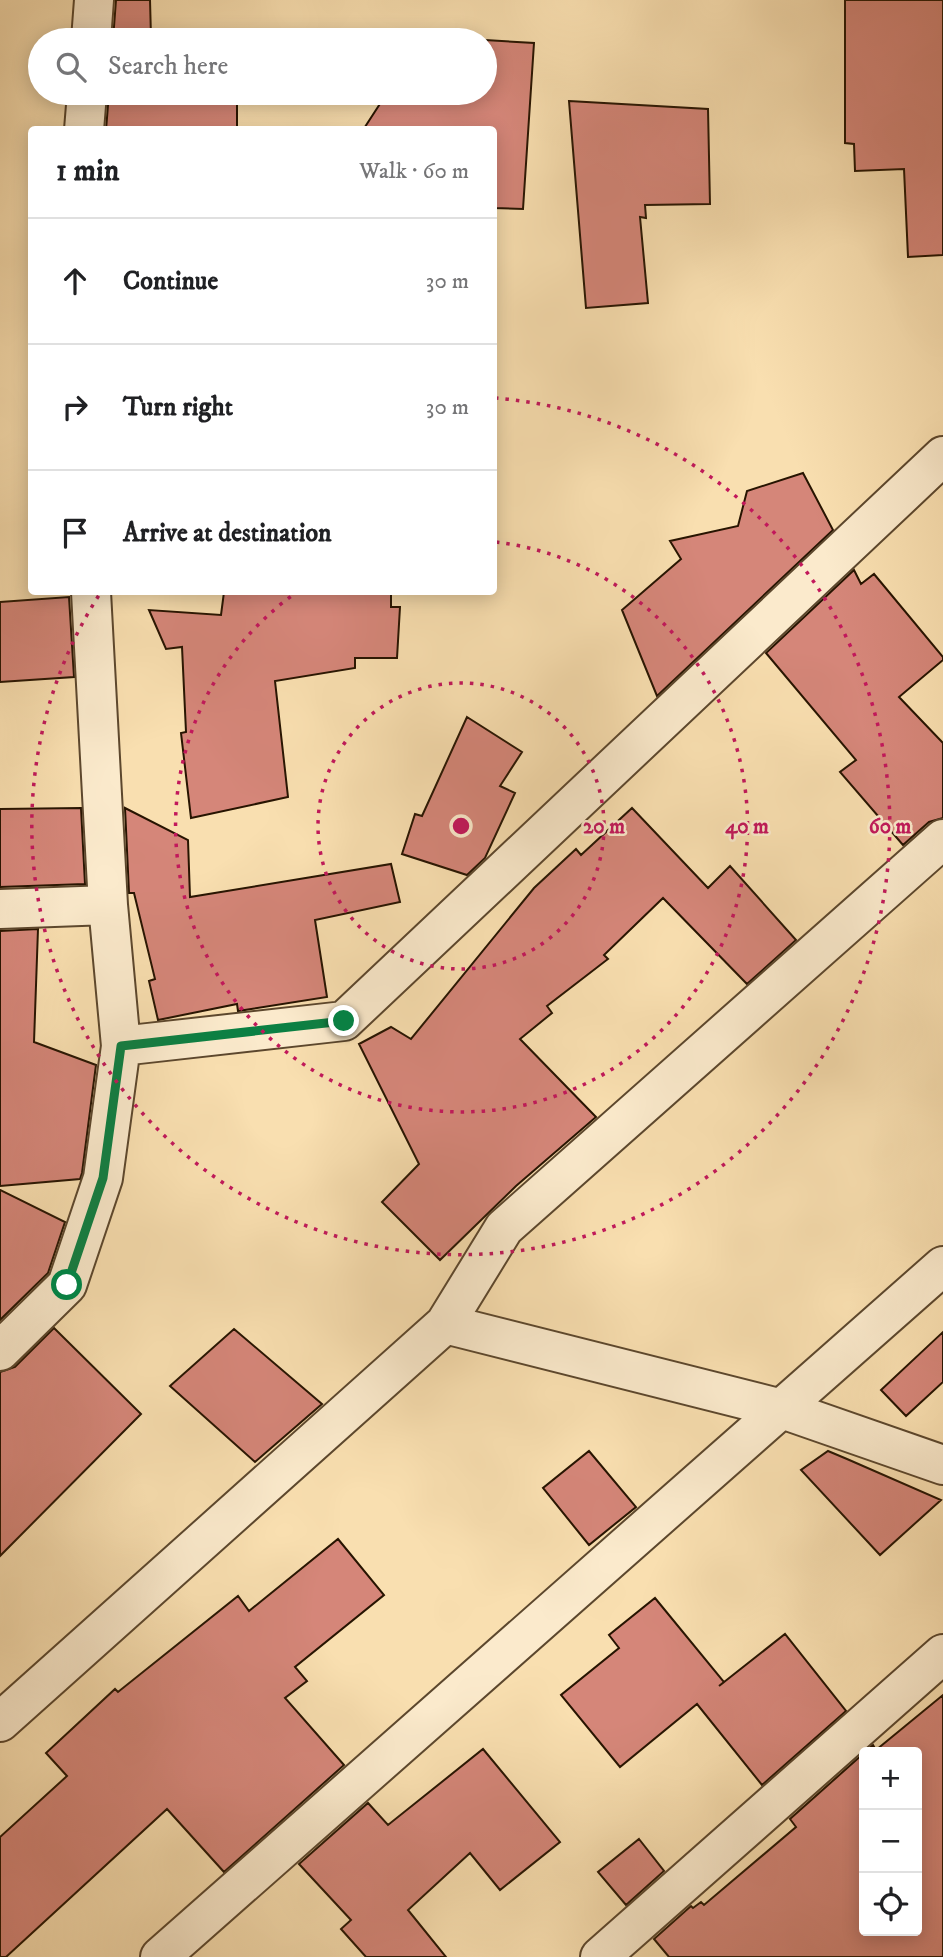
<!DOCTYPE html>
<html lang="en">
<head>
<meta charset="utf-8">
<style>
  :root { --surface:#fff; --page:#f6f6f6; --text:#202124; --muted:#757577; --line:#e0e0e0 }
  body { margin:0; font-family:"IM FELL DW Pica",serif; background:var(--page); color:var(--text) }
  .controls { position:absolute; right:21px; bottom:21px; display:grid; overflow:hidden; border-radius:7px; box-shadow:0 4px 18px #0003 }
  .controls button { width:63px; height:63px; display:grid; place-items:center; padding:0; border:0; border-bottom:2px solid var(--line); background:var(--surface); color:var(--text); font:35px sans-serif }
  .stop { position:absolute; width:21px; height:21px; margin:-16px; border:5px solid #0b8043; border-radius:50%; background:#fff }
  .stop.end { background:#0b8043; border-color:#fff; box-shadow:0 2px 7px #0008 }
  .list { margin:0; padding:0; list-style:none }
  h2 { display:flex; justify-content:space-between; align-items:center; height:91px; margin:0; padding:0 28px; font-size:30px }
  h2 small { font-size:23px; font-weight:400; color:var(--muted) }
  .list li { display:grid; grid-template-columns:46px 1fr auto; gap:21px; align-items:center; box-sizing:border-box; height:126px; padding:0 28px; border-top:2px solid var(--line) }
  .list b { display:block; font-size:26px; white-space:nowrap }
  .list em { font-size:23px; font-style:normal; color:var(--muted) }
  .icon { flex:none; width:38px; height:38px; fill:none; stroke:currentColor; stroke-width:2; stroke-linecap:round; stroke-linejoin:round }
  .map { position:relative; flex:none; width:943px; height:1957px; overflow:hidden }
  .search { position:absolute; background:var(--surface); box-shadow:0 4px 18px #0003; left:28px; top:28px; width:469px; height:77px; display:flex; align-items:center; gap:18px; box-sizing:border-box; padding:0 24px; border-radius:38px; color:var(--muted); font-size:26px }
  .panel { position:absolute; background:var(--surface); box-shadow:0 4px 18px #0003; left:28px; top:126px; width:469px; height:469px; border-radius:7px }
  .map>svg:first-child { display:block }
  .building { fill:#d58679; stroke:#271401; stroke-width:2 }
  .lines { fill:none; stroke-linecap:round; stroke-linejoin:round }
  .minor-casing { stroke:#5c472d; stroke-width:42 }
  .minor { stroke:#fbeacc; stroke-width:38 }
  .route { stroke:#0b8043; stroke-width:9 }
  .ring { fill:none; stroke:#c2185b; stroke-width:3.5; stroke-dasharray:3.5 7 }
  .centre { fill:#c2185b; stroke:#fbeacc; stroke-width:3.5 }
  .ring-label { font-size:21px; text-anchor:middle; font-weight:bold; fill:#c2185b; stroke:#fbeacc; stroke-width:5; stroke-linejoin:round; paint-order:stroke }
</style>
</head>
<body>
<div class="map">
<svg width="943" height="1957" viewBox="0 0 943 1957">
  <rect width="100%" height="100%" fill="#f9dfb0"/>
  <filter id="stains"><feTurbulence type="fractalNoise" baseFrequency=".00286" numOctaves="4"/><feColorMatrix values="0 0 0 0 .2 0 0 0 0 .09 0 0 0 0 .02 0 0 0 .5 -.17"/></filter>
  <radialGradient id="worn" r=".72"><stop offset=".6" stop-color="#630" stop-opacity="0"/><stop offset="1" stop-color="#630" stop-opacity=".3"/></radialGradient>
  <!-- building -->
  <path class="building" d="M116,0h34l1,37h87v3h-125z
    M845,0h98v255l-35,2 -4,-88 -49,2 -1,-27 -9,-1z
    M485,40l49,3 -11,166 -29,-1v-78h-131l24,-37h98z
    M109,93h128v37h-131z
    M569,101l139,8 2,95 -65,1 1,13 -6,-1 8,86 -62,5z
    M803,473l30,57 -176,166 -35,-86 59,-51 -11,-18 68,-15 9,-35z
    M854,570l7,14 13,-10 69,83v3l-44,37 44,46v75l-14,4 -26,23 -63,-73 16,-12 -90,-107z
    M224,592h167v15h9l-3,51h-42v10l-80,13 13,116 -97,21 -10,-85 5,-1 -4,-85 -16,2 -17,-39 72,5z
    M69,597l5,80 -74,5v-80z
    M467,717l55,35 -22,34 15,7 -30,65 -18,17 -65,-21 13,-40 7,2z
    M81,808l4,76 -85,3v-78z
    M125,808l63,32 2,57 201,-33 9,38 -85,18 12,77 -89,14 -1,-7 -79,16 -9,-39 6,-2 -21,-86h-5z
    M632,808l76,80 22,-22 66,74 -49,44 -84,-86 -59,57 4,4 -61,47 5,7 -32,26 76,78 -80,69 -76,74 -58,-58 37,-38 -60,-120 32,-17 20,12 123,-151 42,-39 5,6z
    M38,929l-4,113 62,23 -14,108 -2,6 -80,7v-255z
    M0,1190l65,32 -17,51 -48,47z
    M54,1328l87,86 -141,142v-184l15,-5z
    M234,1329l88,75 -67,58 -85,-76z
    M943,1332v50l-37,34 -25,-26z
    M589,1451l47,56 -47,38 -46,-57z
    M828,1451l19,8 94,41 -61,55 -79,-85z
    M338,1539l46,56 -89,72 12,14 -22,17 59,67 -120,107 -57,-63 -161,148h-6v-120l67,-61 -21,-23 69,-64 3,3 120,-96 11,15z
    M655,1598l69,84 -5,4 66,-52 61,77 -84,74 -65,-81 -77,63 -59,-72 58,-47 -10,-13z
    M943,1695v262h-274l-15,-18 37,-33 2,2 8,-6 3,3 92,-78 -6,-8 74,-66v178h53v-179h-52l8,-7 3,5z
    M483,1749l77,93 -60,48 -30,-37 -62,57 38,47h-80l-25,-28 10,-9 -52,-56 69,-61 20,22z
    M639,1839l25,32 -38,34 -28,-33z"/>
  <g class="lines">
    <defs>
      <path id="minor" d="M91,40l3,-40
        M84,130l3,-37
        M0,909l108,-4
        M121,1046l223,-25 599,-565
        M445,1324l337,85 161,56
        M0,1351l67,-66 36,-107 18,-132 -13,-141 -17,-313
        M0,1722l445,-398 59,-96 439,-389
        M160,1957l783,-691
        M600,1957l343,-303"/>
    </defs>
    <!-- minor casing -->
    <use href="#minor" class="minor-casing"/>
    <!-- minor -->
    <use href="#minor" class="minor"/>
  </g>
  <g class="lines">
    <!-- route -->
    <path class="route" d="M67,1285l36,-107 18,-132 223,-25"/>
  </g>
  <!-- distance rings -->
  <g class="ring">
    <circle cx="461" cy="826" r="143"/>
    <path d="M496 542A286 286 0 1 1 297 592"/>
    <path d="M495 398A429 429 0 1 1 101 592"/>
  </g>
  <circle cx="461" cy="826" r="10" class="centre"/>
  <g class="ring-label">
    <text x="604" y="833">20 m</text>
    <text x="747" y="833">40 m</text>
    <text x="890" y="833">60 m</text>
  </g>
  <rect width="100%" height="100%" filter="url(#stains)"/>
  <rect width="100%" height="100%" fill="url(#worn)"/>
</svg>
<div class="controls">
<button>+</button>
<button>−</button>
<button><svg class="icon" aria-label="locate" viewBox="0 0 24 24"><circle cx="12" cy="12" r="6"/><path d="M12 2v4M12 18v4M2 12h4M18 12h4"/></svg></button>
</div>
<div class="stop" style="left:67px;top:1285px"></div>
<div class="stop end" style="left:344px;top:1021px"></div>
<div class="search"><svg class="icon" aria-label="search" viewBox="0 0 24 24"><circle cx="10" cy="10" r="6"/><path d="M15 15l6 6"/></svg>Search here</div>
<section class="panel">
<h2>1 min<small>Walk · 60 m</small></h2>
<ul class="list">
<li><svg class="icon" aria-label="ahead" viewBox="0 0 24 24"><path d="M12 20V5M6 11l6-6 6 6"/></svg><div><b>Continue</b></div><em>30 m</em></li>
<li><svg class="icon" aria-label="right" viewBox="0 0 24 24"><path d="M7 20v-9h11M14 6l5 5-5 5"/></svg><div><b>Turn right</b></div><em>30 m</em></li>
<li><svg class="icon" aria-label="arrive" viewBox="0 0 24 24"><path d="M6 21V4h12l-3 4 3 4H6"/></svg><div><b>Arrive at destination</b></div></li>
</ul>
</section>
</div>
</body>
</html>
